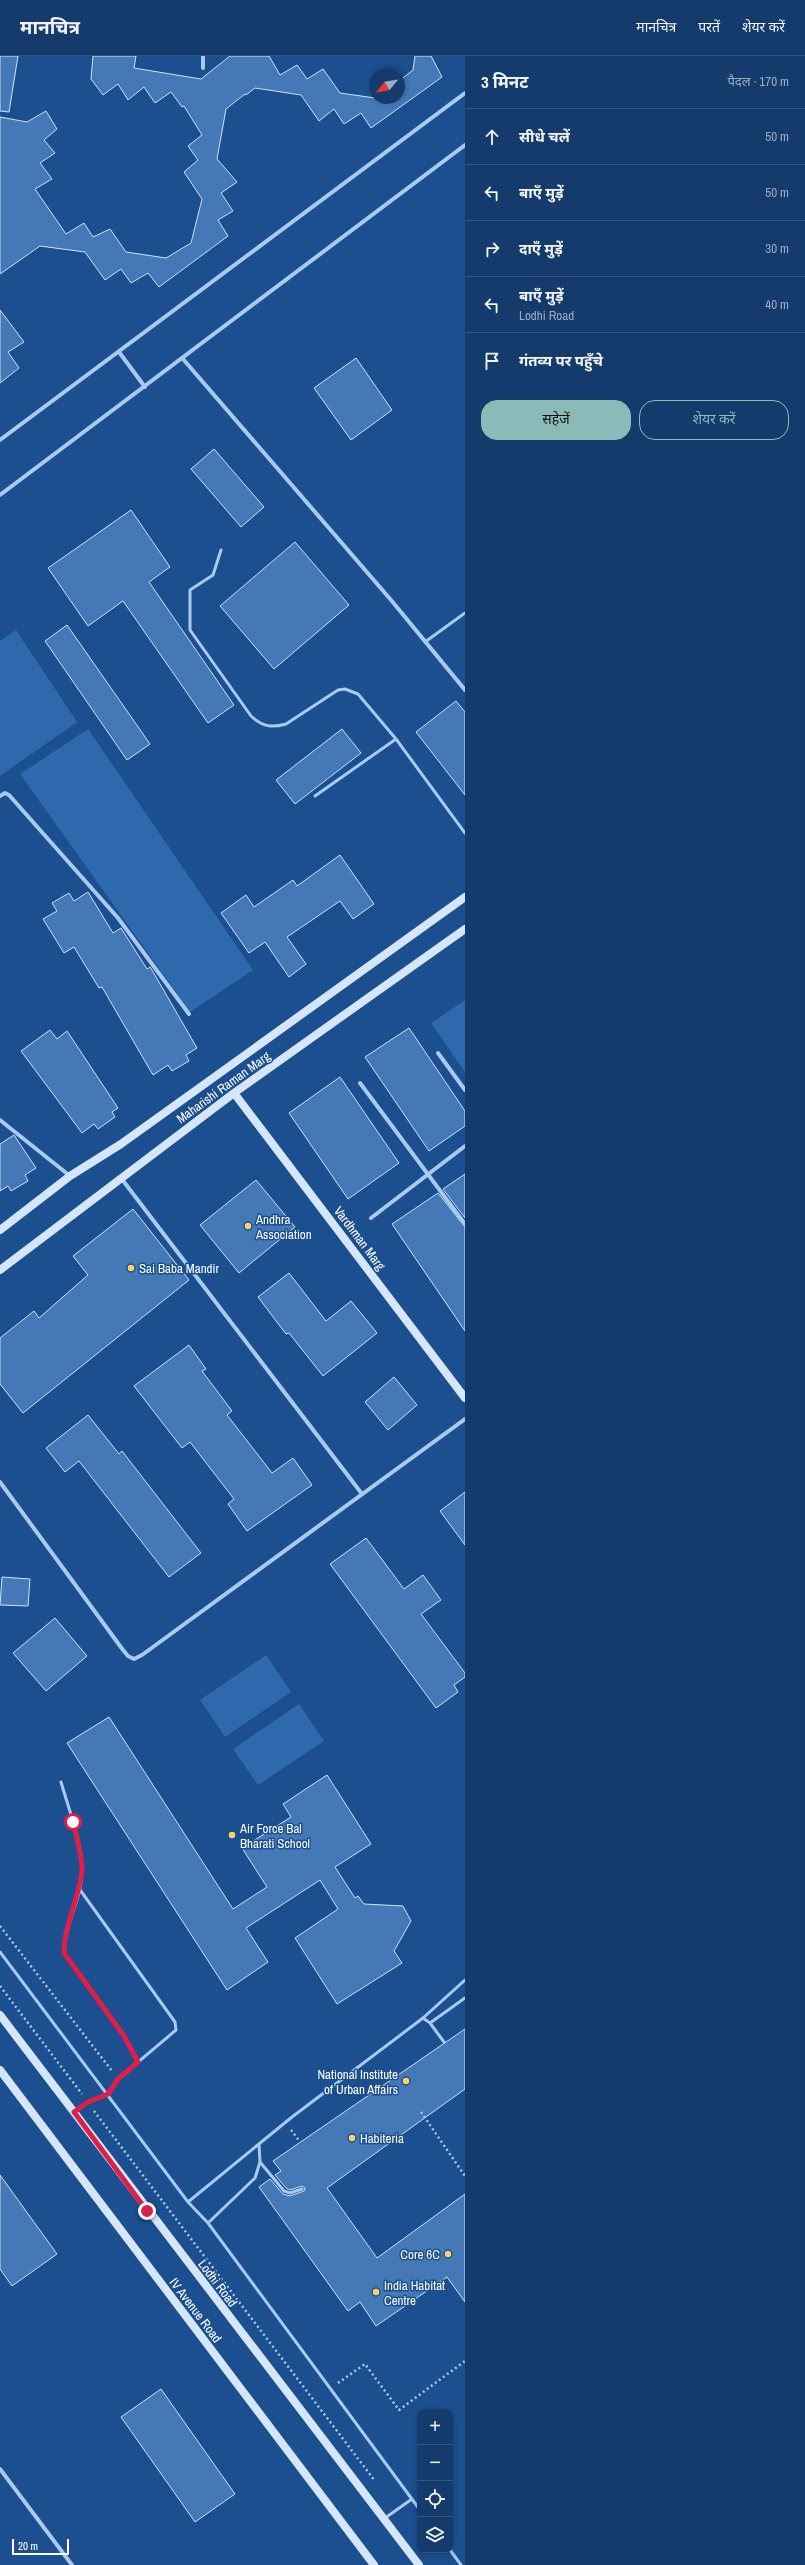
<!DOCTYPE html>
<html lang="hi">
<head>
<meta charset="utf-8">
<style>
  :root { --surface:#143b6b; --page:#214673; --text:#f1f3f6; --muted:#9dadc1; --line:#33557e; --accent:#8bbbb9 }
  body { margin:0; font-family:"Archivo Narrow","Noto Sans Devanagari",sans-serif; background:var(--page); color:var(--text) }
  .controls { position:absolute; right:12px; bottom:12px; display:grid; overflow:hidden; border-radius:8px; box-shadow:0 2px 6px #0003 }
  .controls button { width:36px; height:36px; display:grid; place-items:center; padding:0; border:0; border-bottom:1px solid var(--line); background:var(--surface); color:var(--text); font:20px sans-serif }
  .compass { position:absolute; left:369px; top:12px; width:36px; height:36px; border-radius:50%; background:var(--surface); box-shadow:0 2px 6px #0003; rotate:240deg }
  .scale { position:absolute; left:12px; bottom:10px; width:57px; box-sizing:border-box; padding-left:4px; border:2px solid #fff; border-top:0; font-size:11px; line-height:14px; white-space:nowrap; color:#fff; -webkit-text-stroke:3px #1b4f8f; paint-order:stroke }
  .stop { position:absolute; width:12px; height:12px; margin:-9px; border:3px solid #e11d48; border-radius:50%; background:#fff }
  .stop.end { background:#e11d48; border-color:#fff; box-shadow:0 1px 4px #0008 }
  .list { margin:0; padding:0; list-style:none }
  h2 { display:flex; justify-content:space-between; align-items:center; height:52px; margin:0; padding:0 16px; font-size:17px }
  h2 small { font-size:13px; font-weight:400; color:var(--muted) }
  .list li { display:grid; grid-template-columns:26px 1fr auto; gap:12px; align-items:center; box-sizing:border-box; height:56px; padding:0 16px; border-top:1px solid var(--line) }
  .list b { display:block; font-size:15px; white-space:nowrap }
  .list p { margin:0; font-size:13px; white-space:nowrap; color:var(--muted) }
  .list em { font-size:13px; font-style:normal; color:var(--muted) }
  .actions { display:flex; gap:8px; padding:12px 16px }
  .actions a { flex:1; padding:9px 0; border:1px solid var(--accent); border-radius:16px; text-align:center; font-size:14px; color:var(--accent) }
  .actions .main { background:var(--accent); color:#111 }
  .icon { flex:none; width:22px; height:22px; fill:none; stroke:currentColor; stroke-width:2; stroke-linecap:round; stroke-linejoin:round }
  .map { position:relative; flex:none; width:465px; height:2509px; overflow:hidden }
  header { display:flex; align-items:center; gap:24px; box-sizing:border-box; height:56px; padding:0 20px; background:var(--surface); border-bottom:1px solid var(--line) }
  header strong { font-size:19px }
  nav { display:flex; gap:22px; margin-inline-start:auto; font-size:14px }
  main { display:flex }
  aside { flex:1; background:var(--surface) }
  .map>svg:first-child { display:block }
  .green { fill:#2e69ad }
  .building { fill:#4478b7; stroke:#cfe3fa }
  .lines { fill:none; stroke-linecap:round; stroke-linejoin:round }
  .path { stroke:#a9c9ee; stroke-width:2.5; stroke-dasharray:2 3; stroke-linecap:butt }
  .lane { stroke:#a9c9ee; stroke-width:3 }
  .street { stroke:#a9c9ee; stroke-width:4 }
  .secondary { stroke:#d6e6fa; stroke-width:8 }
  .route { stroke:#e11d48; stroke-width:5 }
  .poi-dot { fill:#ffd166; stroke:#1b4f8f; stroke-width:1.5 }
  .labels { text-anchor:middle; stroke-width:3; stroke-linejoin:round; paint-order:stroke }
  .street-label { font-size:13px; fill:#fff; stroke:#1b4f8f }
  .poi-label { font-size:13px; fill:#fff; stroke:#1b4f8f; text-anchor:start }
</style>
</head>
<body>
<header>
<strong>मानचित्र</strong>
<nav><a>मानचित्र</a><a>परतें</a><a>शेयर करें</a></nav>
</header>
<main>
<div class="map">
<svg width="465" height="2509" viewBox="0 0 465 2509">
  <rect width="100%" height="100%" fill="#1b4f8f"/>
  <!-- green -->
  <path class="green" d="M16,574l61,92 -77,54v-135z
    M88,673l165,241 -63,42 -170,-238z
    M465,944v72l-34,-49z
    M266,1599l25,37 -66,45 -25,-37z
    M299,1648l25,37 -66,44 -25,-36z"/>
  <!-- building -->
  <path class="building" d="M0,0h18l-9,56 -9,-1z
    M93,0h43l-2,12 67,11 29,-23h39l11,19 17,-10 10,14 16,-10 17,24 35,5h24v-17l14,-11 2,-14h16l11,21 -71,51 -10,-15 -17,11 -10,-15 -15,12 -18,-26 -46,-7 -9,7 -1,-1 -19,15 -9,50 20,23 -16,11 12,18 -15,9 10,16 -69,51 -11,-14 -17,10 -10,-14 -16,11 -20,-28 -45,-6 -40,28v-157l27,5 19,-11 11,18 -13,11 11,13 -15,10 12,16 -17,10 31,45 18,-11 9,14 17,-8 16,23 40,6 25,-15 11,-44 -18,-27 14,-12 -10,-14 14,-11 -18,-29 -2,1 -11,-15 -16,11 -11,-16 -16,13 -10,-16 -15,11 -12,-16z
    M0,254l24,32 -16,10 11,16 -19,15z
    M356,302l36,52 -41,30 -37,-52z
    M214,393l50,58 -23,20 -50,-58z
    M131,454l39,57 -21,15 85,123 -26,18 -85,-122 -35,25 -40,-58z
    M295,486l54,63 -75,64 -54,-63z
    M67,569l83,119 -23,16 -82,-119z
    M456,645l9,11v83l-49,-63z
    M342,673l19,24 -66,51 -19,-24z
    M340,799l34,49 -21,15 -13,-18 -53,36 19,27 -17,13 -24,-35 -16,11 -28,-40 25,-18 8,12 39,-27 4,6z
    M88,836l25,41 8,-5 26,41 3,-2 2,3 45,78 -11,7 3,6 -17,10 -4,-6 -15,10 -51,-88 -3,1 -25,-41 -10,6 -21,-34 14,-8 -5,-8 17,-10 5,8z
    M409,972l56,83v15l-36,25 -64,-94z
    M50,974l7,9 10,-8 51,77 -6,4 3,5 -17,12 -4,-5 -12,9 -61,-82z
    M340,1021l59,86 -51,36 -59,-86z
    M14,1079l22,33 -11,7 3,6 -17,10 -3,-5 -8,5v-47z
    M465,1118v44l-22,-29z
    M256,1124l39,47 -56,46 -39,-48z
    M438,1137l27,34v104l-73,-107z
    M133,1153l56,71 -166,133 -23,-29v-46l34,-27 5,7 49,-43 -15,-19z
    M289,1217l37,48 25,-20 26,32 -54,43 -34,-43 -3,1 -28,-37z
    M189,1289l17,24 -4,2 30,40 -5,4 45,58 21,-15 19,27 -65,46 -19,-27 6,-5 -44,-57 -8,6 -48,-62z
    M394,1321l23,28 -29,25 -23,-28z
    M88,1359l31,39 3,-3 79,102 -32,24 -90,-116 -14,11 -19,-24z
    M465,1436v53l-25,-34z
    M366,1482l38,51 19,-14 18,25 -20,14 44,59v4l-11,8 4,7 -22,16 -106,-144z
    M2,1521l28,2 -2,27 -28,-1z
    M55,1562l32,38 -41,35 -33,-38z
    M109,1661l124,192 34,-22 -25,-39 49,-31 -8,-13 44,-29 44,69 -36,23 20,31 3,-2 6,8 39,2 8,15 -17,30 8,12 -65,41 -42,-66 43,-29 -18,-29 -74,48 22,34 -41,28 -160,-247z
    M465,1973v60l-138,99 50,70 88,-64v108l-18,-25 -71,49 -16,-24 -12,9 -89,-124 11,-8 13,15 7,2 14,-5 1,-3 -3,-2 -12,4 -4,-2 -11,-13 6,-4 -8,-10z
    M0,2119l57,79 -45,32 -12,-17z
    M161,2333l74,105 -40,28 -74,-105z"/>
  <g class="lines">
    <!-- path -->
    <path class="path" d="M0,1870l112,145
      M0,1930l82,108
      M94,2055l281,370
      M421,2056l44,64
      M291,2074l9,12
      M338,2327l27,-19 34,46 66,-49"/>
    <!-- lane -->
    <path class="lane" d="M221,494l-8,25 -23,15v40l61,86c12,11 21,12 35,8l52,-34 7,-1 13,5 38,45 69,94
      M425,586l40,-29
      M315,740l81,-57
      M61,1726c8,28 20,58 21,87 1,28 -18,56 -18,84l60,83 14,26
      M0,1896l188,250 104,-85 131,-99 42,-38
      M423,1962l7,5 14,19
      M430,1967l35,-25
      M74,2056l14,-10 21,-8 9,-15 58,-49 -1,-8 -97,-135
      M260,2106l24,29 6,2 12,-4
      M188,2146l20,21 212,287
      M208,2167l47,-45 5,-16 -1,-18
      M385,2462l27,-19
      M450,2494l11,15"/>
    <!-- street -->
    <path class="street" d="M203,0v12
      M119,296l26,35
      M183,303l208,241 74,90
      M0,384l465,-347
      M0,439l465,-350
      M0,740l5,-3 4,2 109,123 71,96
      M438,997l27,37
      M360,1027l105,141
      M0,1064l70,56
      M121,1122l241,316
      M371,1162l94,-72
      M0,1426l123,168 5,6 6,3 8,-4 323,-236
      M0,2413l72,96"/>
    <!-- secondary -->
    <path class="secondary" d="M234,1037l231,305
      M0,1174l70,-54 51,-32 344,-247
      M0,1214l234,-177 231,-164
      M0,1959l419,550
      M0,2014l374,495"/>
  </g>
  <g class="lines">
    <!-- route -->
    <path class="route" d="M73,1766c3,15 10,34 9,49 -3,28 -18,54 -18,82l60,83 14,26 -20,17 -10,15 -20,8 -14,10 73,99"/>
  </g>
  <!-- markers -->
  <g class="poi-dot">
    <circle cx="248" cy="1170" r="4"/>
    <circle cx="131" cy="1212" r="4"/>
    <circle cx="232" cy="1779" r="4"/>
    <circle cx="406" cy="2025" r="4"/>
    <circle cx="352" cy="2082" r="4"/>
    <circle cx="448" cy="2198" r="4"/>
    <circle cx="376" cy="2236" r="4"/>
  </g>
  <g class="labels">
    <!-- street labels -->
    <g class="street-label">
      <text transform="translate(223 1031) rotate(-36)" y="5">Maharishi Raman Marg</text>
      <text transform="translate(360 1182) rotate(53)" y="5">Vardhman Marg</text>
      <text transform="translate(218 2227) rotate(53)" y="5">Lodhi Road</text>
      <text transform="translate(196 2254) rotate(53)" y="5">IV Avenue Road</text>
    </g>
    <!-- poi labels -->
    <g class="poi-label">
      <text x="256" y="1168">Andhra<tspan x="256" dy="15">Association</tspan></text>
      <text x="139" y="1217">Sai Baba Mandir</text>
      <text x="240" y="1777">Air Force Bal<tspan x="240" dy="15">Bharati School</tspan></text>
      <text x="398" y="2023" text-anchor="end">National Institute<tspan x="398" dy="15">of Urban Affairs</tspan></text>
      <text x="360" y="2087">Habiteria</text>
      <text x="440" y="2203" text-anchor="end">Core 6C</text>
      <text x="384" y="2234">India Habitat<tspan x="384" dy="15">Centre</tspan></text>
    </g>
  </g>
</svg>
<div class="controls">
<button>+</button>
<button>−</button>
<button><svg class="icon" aria-label="locate" viewBox="0 0 24 24"><circle cx="12" cy="12" r="6"/><path d="M12 2v4M12 18v4M2 12h4M18 12h4"/></svg></button>
<button><svg class="icon" aria-label="layers" viewBox="0 0 24 24"><path d="M12 4l9 5-9 5-9-5zM3 14l9 5 9-5"/></svg></button>
</div>
<svg class="compass" viewBox="-18 -18 36 36"><path d="M0-13l5 13h-10z" fill="#e53935"/><path d="M0 13l5-13h-10z" fill="#9dadc1"/></svg>
<div class="scale">20 m</div>
<div class="stop" style="left:73px;top:1766px"></div>
<div class="stop end" style="left:147px;top:2155px"></div>
</div>
<aside>
<h2>3 मिनट<small>पैदल · 170 m</small></h2>
<ul class="list">
<li><svg class="icon" aria-label="ahead" viewBox="0 0 24 24"><path d="M12 20V5M6 11l6-6 6 6"/></svg><div><b>सीधे चलें</b></div><em>50 m</em></li>
<li><svg class="icon" aria-label="left" viewBox="0 0 24 24"><path d="M17 20v-9H6M10 6l-5 5 5 5"/></svg><div><b>बाएँ मुड़ें</b></div><em>50 m</em></li>
<li><svg class="icon" aria-label="right" viewBox="0 0 24 24"><path d="M7 20v-9h11M14 6l5 5-5 5"/></svg><div><b>दाएँ मुड़ें</b></div><em>30 m</em></li>
<li><svg class="icon" aria-label="left" viewBox="0 0 24 24"><path d="M17 20v-9H6M10 6l-5 5 5 5"/></svg><div><b>बाएँ मुड़ें</b><p>Lodhi Road</p></div><em>40 m</em></li>
<li><svg class="icon" aria-label="arrive" viewBox="0 0 24 24"><path d="M6 21V4h12l-3 4 3 4H6"/></svg><div><b>गंतव्य पर पहुँचे</b></div></li>
</ul>
<div class="actions"><a class="main">सहेजें</a><a>शेयर करें</a></div>
</aside>
</main>
</body>
</html>
